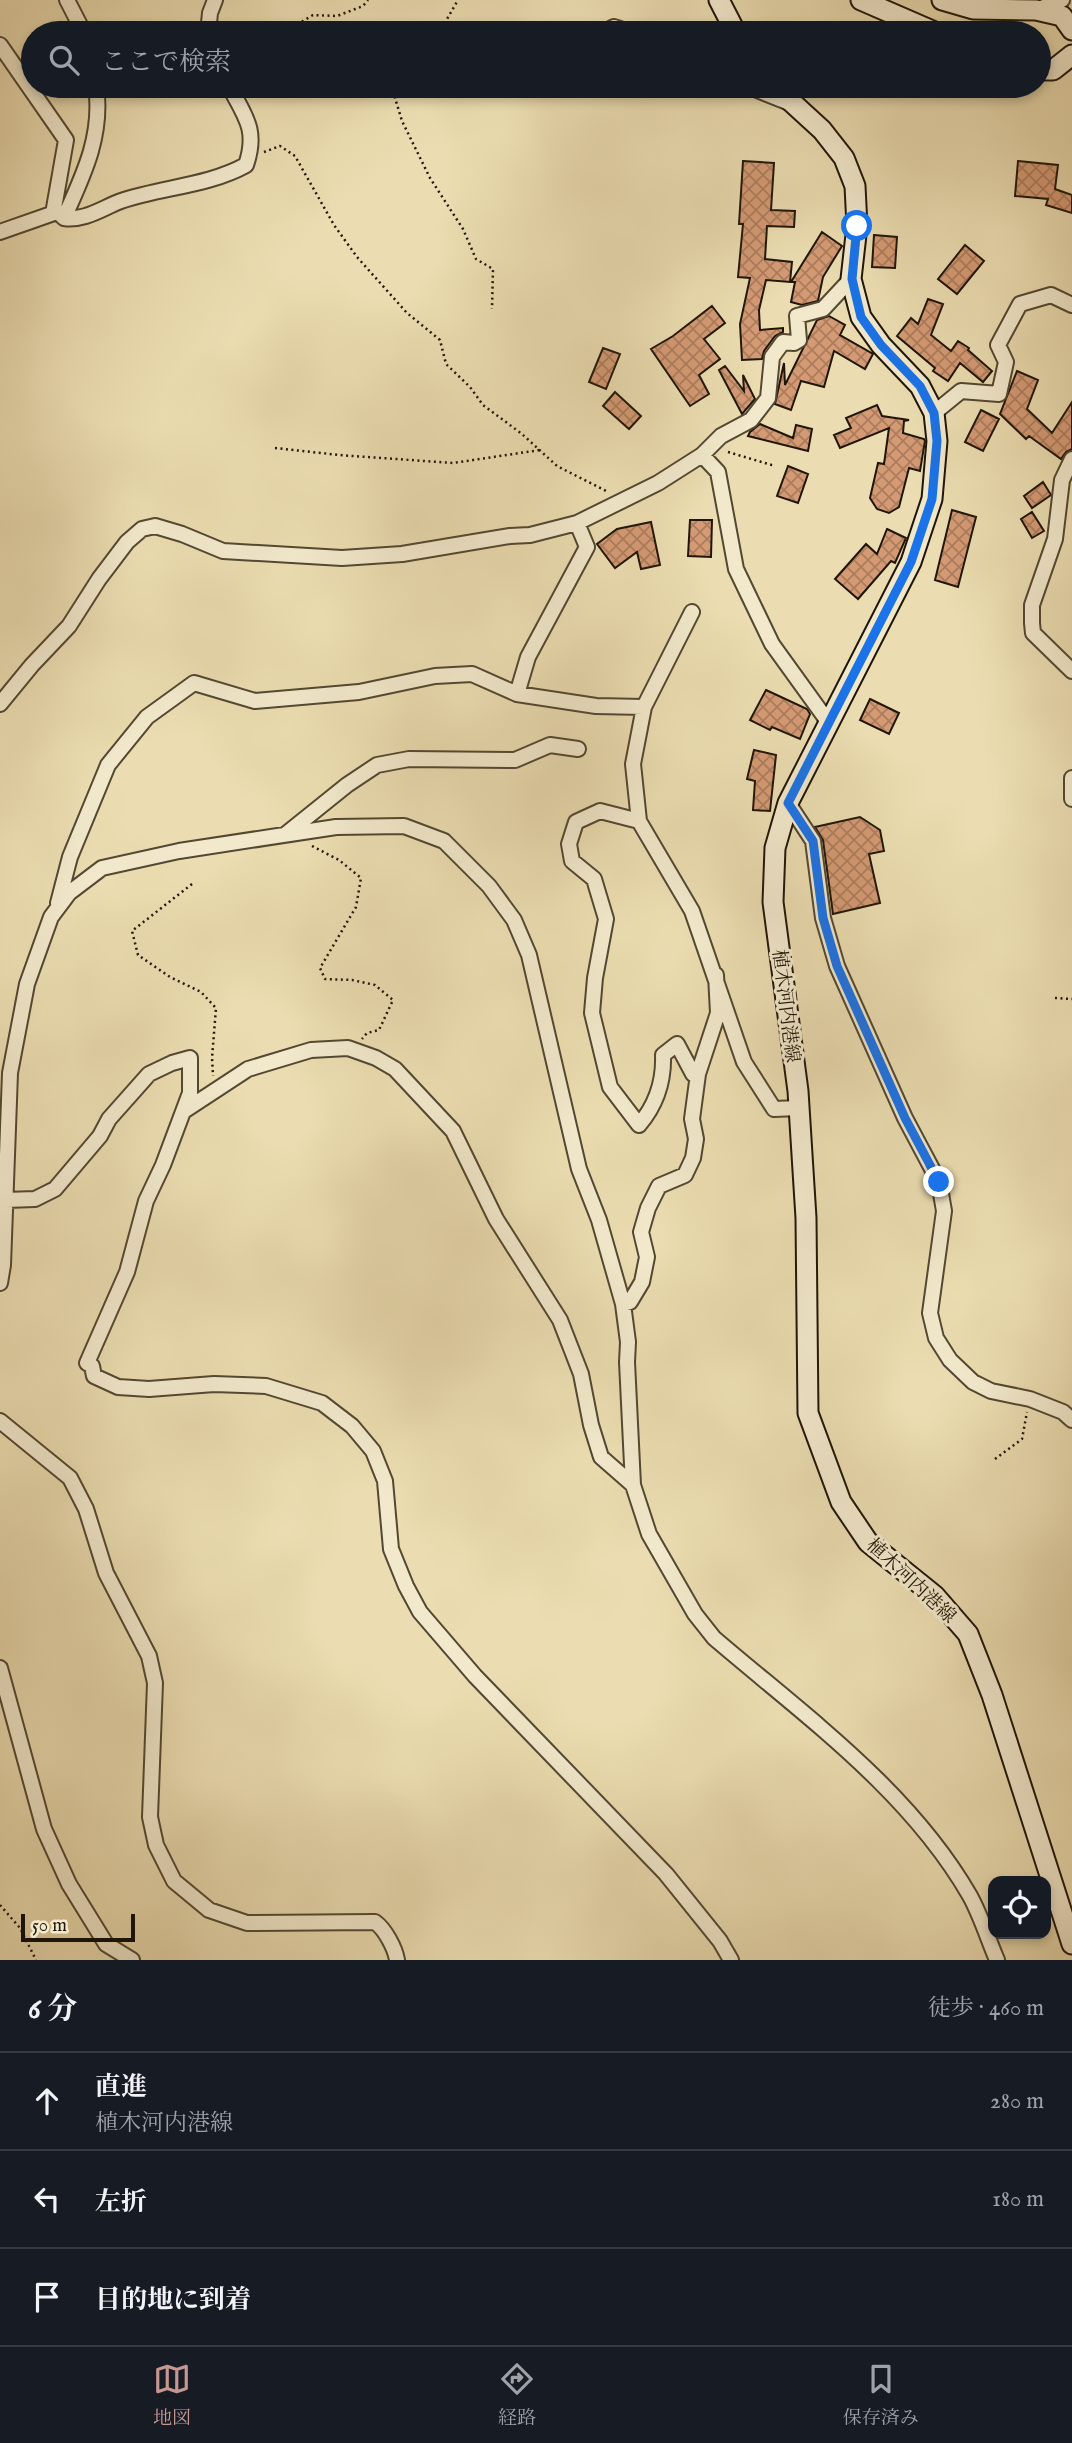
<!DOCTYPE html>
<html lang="ja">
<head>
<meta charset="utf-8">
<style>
  :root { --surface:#171b24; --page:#242831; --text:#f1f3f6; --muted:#9ea1a6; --line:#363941; --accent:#c59692 }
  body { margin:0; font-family:"IM FELL English","Noto Serif JP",serif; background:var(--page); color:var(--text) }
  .controls { position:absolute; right:21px; bottom:21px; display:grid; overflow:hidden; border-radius:14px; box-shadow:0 4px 10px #0003 }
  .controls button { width:63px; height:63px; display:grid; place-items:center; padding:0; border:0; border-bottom:2px solid var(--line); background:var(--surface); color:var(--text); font:35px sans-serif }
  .scale { position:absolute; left:21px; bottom:18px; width:114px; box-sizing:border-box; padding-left:7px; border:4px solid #201608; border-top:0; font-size:19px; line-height:24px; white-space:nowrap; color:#201608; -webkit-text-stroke:5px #f2e9cc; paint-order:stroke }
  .stop { position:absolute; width:21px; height:21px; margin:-16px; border:5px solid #1a73e8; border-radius:50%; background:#fff }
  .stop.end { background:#1a73e8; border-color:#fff; box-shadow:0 2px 7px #0008 }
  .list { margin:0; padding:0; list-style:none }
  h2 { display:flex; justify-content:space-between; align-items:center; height:91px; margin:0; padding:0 28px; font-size:30px }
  h2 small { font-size:23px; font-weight:400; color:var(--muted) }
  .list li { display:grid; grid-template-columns:46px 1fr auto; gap:21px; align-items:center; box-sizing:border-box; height:98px; padding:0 28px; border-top:2px solid var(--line) }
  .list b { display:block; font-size:26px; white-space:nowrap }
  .list p { margin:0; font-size:23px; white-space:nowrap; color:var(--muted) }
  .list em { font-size:23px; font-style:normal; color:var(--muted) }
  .icon { flex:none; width:38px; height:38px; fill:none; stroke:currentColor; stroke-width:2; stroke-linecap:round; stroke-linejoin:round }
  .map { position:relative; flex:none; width:1072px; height:1960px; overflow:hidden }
  .search { position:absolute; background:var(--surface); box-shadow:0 4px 10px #0003; left:21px; right:21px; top:21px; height:77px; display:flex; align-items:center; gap:18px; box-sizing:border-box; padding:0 24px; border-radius:38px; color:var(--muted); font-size:26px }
  .sheet { height:385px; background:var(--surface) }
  nav { display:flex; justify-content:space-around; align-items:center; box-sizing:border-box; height:98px; border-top:2px solid var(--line); background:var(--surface); font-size:19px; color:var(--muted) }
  nav a { display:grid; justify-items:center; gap:4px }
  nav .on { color:var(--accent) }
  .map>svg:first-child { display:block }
  .building { fill:url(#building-cross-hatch); stroke:#201608; stroke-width:2 }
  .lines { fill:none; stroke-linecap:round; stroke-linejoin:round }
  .minor-casing { stroke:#534832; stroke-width:18 }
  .secondary-casing { stroke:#201608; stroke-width:23 }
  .path { stroke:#201608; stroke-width:2.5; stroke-dasharray:2 3.5; stroke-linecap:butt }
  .minor { stroke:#f2e9cc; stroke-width:14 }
  .secondary { stroke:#f2e9cc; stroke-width:19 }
  .route { stroke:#1a73e8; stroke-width:9 }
  .labels { text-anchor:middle; stroke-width:6; stroke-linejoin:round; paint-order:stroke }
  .street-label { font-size:19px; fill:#201608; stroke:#f2e9cc }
</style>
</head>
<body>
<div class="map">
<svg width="1072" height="1960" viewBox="0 0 1072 1960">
  <defs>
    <pattern id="building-cross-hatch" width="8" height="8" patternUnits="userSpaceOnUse" patternTransform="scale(1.75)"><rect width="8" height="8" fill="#d49a74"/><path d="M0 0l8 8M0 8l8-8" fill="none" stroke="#ac7d5d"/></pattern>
  </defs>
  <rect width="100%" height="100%" fill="#ebddb1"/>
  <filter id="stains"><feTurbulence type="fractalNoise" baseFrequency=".00286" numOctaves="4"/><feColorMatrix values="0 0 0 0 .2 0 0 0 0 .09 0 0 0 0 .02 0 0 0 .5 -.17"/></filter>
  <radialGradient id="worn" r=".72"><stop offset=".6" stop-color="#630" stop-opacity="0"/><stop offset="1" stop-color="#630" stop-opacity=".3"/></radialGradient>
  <!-- building -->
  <path class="building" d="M743,161l31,2 -3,47 24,1 -1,16 -27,-1 -2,33 27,3 -2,20 -24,-2 -7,30 1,20 23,-2v4l-8,4 -11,15 -2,8 -20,1 -2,-36 10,-46 -12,-1 5,-53h-4z
    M1018,161l40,4 -3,24 17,6v18l-26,-8 2,-6 -33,-3z
    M822,232l20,14 -19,31 -5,24 -16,4 -11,-3 4,-20h-4z
    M874,235l23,2 -2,31 -23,-1z
    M965,245l19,16 -27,33 -19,-15z
    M928,299l15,5 -12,31 20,16 7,-10 11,7 -1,2 24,21 -9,11 -23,-19 -12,18 -15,-10 2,-3 -38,-32 14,-18 7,6z
    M712,306l13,17 -21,16 16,20 -21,16 10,19 -19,12 -39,-57 22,-13z
    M829,316l16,9 -5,10 33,19 -8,15 -31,-18 -10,36 -23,-6 -10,29 -16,-6 9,-41 1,22 32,-65z
    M603,348l17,6 -14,35 -17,-7z
    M725,366l19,25 -1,-16 12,24 -13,15 -23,-44z
    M1017,371l21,9 -11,29 25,24 20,-31v47l-6,3 -5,7 -32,-23 -3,3 -26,-25z
    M615,392l26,24 -12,13 -26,-23z
    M877,405l5,11 27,4 -5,1 -1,12 21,6 1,2 -5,30 -11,-3 -10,39 -10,6 -12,-4 -7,-11 8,-35 6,1 5,-36 -49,20 -6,-13 17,-7 -5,-10z
    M981,410l18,9 -16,32 -18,-9z
    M760,424l33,14 3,-13 16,4 -4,22 -60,-15 2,-4z
    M788,466l20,8 -10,29 -21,-7z
    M1043,482l8,13 -19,13 -8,-12z
    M952,510l24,7 -18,70 -23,-7z
    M1032,512l12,19 -12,7 -11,-19z
    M690,520h22l-1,37 -23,-1z
    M651,522l9,43 -19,4 -4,-17 -22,16 -18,-24 20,-15z
    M887,529l19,9 -11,25 -4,-2 -33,38 -23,-20 31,-35 11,10z
    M766,690l41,19 3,5 -10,25 -28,-12 -2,3 -20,-10z
    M870,699l29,14 -10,21 -29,-14z
    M754,750l22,5 -6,56 -17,-1 2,-29 -8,-2z
    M860,817l20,13 4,21 -15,3 11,49 -47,11 -10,-74 -8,-13z"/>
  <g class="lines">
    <defs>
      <path id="minor" d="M67,0l17,33
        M1036,10l26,-10
        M208,33l2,-20 5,-13
        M603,33l11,-6 18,6
        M0,45l66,95 -12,68 10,10c21,3 38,-10 57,-17 41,-14 87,-15 125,-36 12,-35 -1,-49 -17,-79
        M747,86l40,16
        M64,218c20,-44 39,-83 32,-132
        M0,232l57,-20
        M934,413l27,-22 38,3 7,-32 -8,-17 22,-41 31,-9 21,10
        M702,455l16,17 18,97 36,75 57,79
        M1072,459l-10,21 -7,59 -23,66v18l1,10 39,38
        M692,612l-48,95 -11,57 6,57 53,90 52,151 30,47 25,-1
        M517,694l11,-37 59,-110 -10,-24
        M0,704l32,-39 37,-39 30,-47 28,-37 15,-13 13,-3 27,8 41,17 119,7 60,-4 108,-18 20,-1 47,-12 81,-40 44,-28 19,-19 30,-16 17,-22 4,-41 11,-15 11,1 5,-3 -2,-24 26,-7 28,-30
        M1072,778v21
        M788,803l25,38 10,77 14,48 68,152 34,64 5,29 -14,102 6,25 14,22 23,22 18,9 39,8 33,13 9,8
        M639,821l-39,-10 -24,11 -7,22 3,17 22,18 12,40 -11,59 -3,35 18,74 29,38c17,-20 25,-44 24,-70l14,-11 16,30h5l20,-61 -2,-38
        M286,834l61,-49 30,-20 32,-6 106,1 35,-15 28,4
        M58,903l12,-46 38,-92 39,-48 47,-34 61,18 104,-9 76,-16 37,-2 45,20 79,12 48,1
        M184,1111l64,-42 63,-19 37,-2 28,10 19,11 58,62 43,88 64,101 21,54 10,51 10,32 32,28
        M6,1200l29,-1 20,-10 45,-53 9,-17 40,-45 23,-11 18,-5v35l-27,72 -17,36 -19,71 -40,91 5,3 2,10 24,11 31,2 65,-5 52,2 56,17 30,23 21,25 12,30 6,68 15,37 14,26 55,64 191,198 54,67 11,19
        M0,1283l3,-18 7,-192 17,-89 24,-67 18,-24 33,-25 77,-17 157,-24 68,-1 40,15 45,45 25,34 15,35 50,214 20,51 24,84 5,38 -1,20 6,123 16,49 46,80 19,24c91,78 195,152 256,258 11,20 18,43 27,64
        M623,1304l7,-2 12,-20 5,-25 -6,-25 7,-24 11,-22 26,-11 8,-17 3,-19 -4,-20 6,-45
        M0,1421l70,57 16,31 20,64 43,83 6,27 -5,134 6,28 18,36 35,29 38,13 128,-1c10,7 20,26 22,38
        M0,1668l44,161 25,55 37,60 26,16"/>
      <path id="secondary" d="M719,0l17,33
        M861,0l76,33
        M942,0l31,9 63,1 26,6 10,14
        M1039,70h14l19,-15
        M774,86l48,44 22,28 11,28 2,40 -6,53 10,38 20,28 39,41 14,27 3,28 -5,58 -21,63 -123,241 -13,45 -2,54 25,189 8,127 2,195 33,89 27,40 67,54 33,38 24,61 80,249"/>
    </defs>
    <!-- minor casing -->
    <use href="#minor" class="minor-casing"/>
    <!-- secondary casing -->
    <use href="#secondary" class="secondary-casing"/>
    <!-- path -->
    <path class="path" d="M283,33l30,-18 24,1 26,-10 5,-6
      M439,33l19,-33
      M399,86l-4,12 7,23 28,57 33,51 13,30 17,10 -1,40
      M264,152l16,-6 15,10 39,69 23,32 50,56 33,27 6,24 24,23 13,18 39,29 35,32 51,26
      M275,448l64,7 114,8 87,-13
      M728,452l47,14
      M312,846l27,14 22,18 -5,29 -36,61 5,11 27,1 23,5 18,15 -14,30 -12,3 -5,6
      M192,884l-60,47 6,24 32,22 31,15 15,16 -4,50 1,18
      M1055,998l17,1
      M995,1459l27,-20 5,-27
      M0,1905l20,23 16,32"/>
    <!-- minor -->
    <use href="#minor" class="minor"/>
    <!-- secondary -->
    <use href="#secondary" class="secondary"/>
  </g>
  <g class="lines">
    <!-- route -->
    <path class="route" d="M857,226l-5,53 9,38 20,28 39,41 14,27 3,28 -5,58 -21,63 -123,241 25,38 10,77 14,48 68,152 34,64"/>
  </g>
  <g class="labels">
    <!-- street labels -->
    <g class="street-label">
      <text transform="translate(787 1006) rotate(83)" y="7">植木河内港線</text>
      <text transform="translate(912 1580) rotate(43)" y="7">植木河内港線</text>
    </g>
  </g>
  <rect width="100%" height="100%" filter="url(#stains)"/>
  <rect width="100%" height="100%" fill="url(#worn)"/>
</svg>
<div class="controls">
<button><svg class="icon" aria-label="locate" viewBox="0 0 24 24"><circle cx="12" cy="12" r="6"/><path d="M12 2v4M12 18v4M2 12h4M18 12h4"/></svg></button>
</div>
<div class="scale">50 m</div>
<div class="stop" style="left:857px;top:226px"></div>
<div class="stop end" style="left:939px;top:1182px"></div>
<div class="search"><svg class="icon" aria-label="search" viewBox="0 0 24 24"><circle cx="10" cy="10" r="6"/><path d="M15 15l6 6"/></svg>ここで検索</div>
</div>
<section class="sheet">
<h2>6 分<small>徒歩 · 460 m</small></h2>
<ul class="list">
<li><svg class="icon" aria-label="ahead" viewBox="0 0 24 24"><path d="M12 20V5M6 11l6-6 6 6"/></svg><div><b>直進</b><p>植木河内港線</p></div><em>280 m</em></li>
<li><svg class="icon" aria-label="left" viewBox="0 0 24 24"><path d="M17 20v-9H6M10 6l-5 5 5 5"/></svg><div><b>左折</b></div><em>180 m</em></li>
<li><svg class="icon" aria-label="arrive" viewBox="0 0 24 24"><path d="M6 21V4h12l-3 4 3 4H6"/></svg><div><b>目的地に到着</b></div></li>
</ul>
</section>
<nav>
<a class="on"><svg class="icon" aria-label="map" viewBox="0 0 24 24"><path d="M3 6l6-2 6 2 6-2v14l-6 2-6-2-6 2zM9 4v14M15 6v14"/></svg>地図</a>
<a><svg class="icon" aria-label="directions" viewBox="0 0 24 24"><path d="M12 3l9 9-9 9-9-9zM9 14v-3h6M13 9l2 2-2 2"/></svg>経路</a>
<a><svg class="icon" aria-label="saved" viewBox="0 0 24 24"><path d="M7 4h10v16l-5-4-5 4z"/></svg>保存済み</a>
</nav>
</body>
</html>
